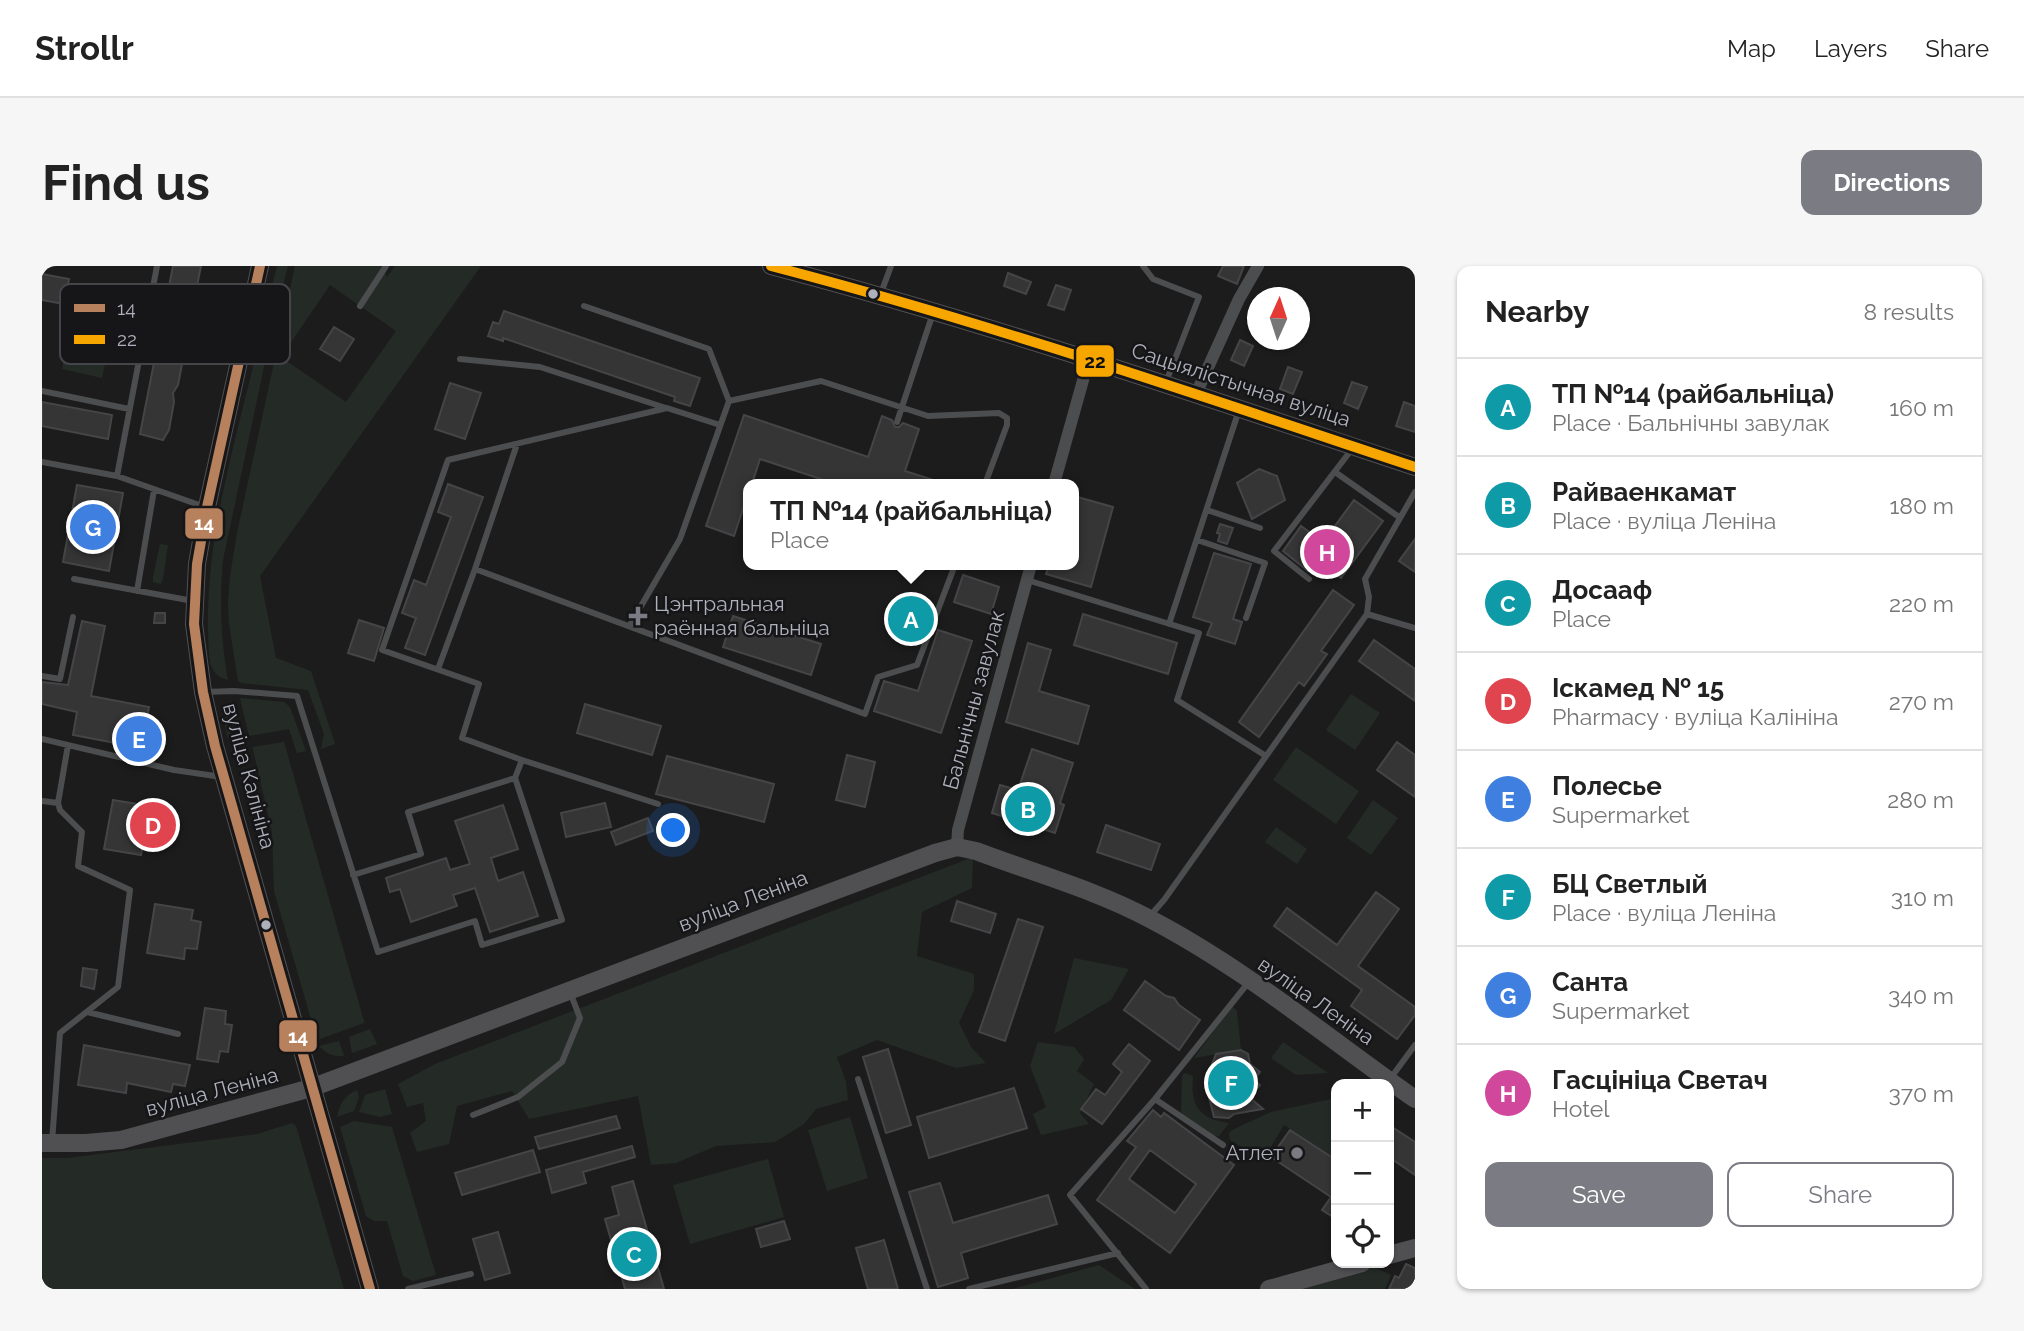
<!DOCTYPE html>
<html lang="en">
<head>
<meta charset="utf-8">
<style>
  :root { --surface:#fff; --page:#f6f6f6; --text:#222; --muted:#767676; --line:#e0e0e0; --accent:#7b7c83 }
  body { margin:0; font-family:Raleway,sans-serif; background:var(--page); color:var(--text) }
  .controls { position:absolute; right:21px; bottom:21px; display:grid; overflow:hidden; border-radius:14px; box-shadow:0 2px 5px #0004 }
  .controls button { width:63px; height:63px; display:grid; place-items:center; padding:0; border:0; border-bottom:2px solid var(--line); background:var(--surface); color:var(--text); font:35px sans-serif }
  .compass { position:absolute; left:1205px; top:21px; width:63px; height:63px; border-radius:50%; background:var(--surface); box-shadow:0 2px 5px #0004; rotate:3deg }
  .you { position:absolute; left:632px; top:565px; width:24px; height:24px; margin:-18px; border:5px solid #fff; border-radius:50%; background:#1a73e8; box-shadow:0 0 0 10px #1a73e833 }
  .badge { display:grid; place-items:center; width:46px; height:46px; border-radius:50%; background:var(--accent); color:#fff; font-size:23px; font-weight:700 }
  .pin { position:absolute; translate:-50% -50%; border:4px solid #fff; box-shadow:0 2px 7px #0006 }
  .popup { position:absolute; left:701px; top:213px; width:336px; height:91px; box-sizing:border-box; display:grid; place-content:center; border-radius:14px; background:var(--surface); filter:drop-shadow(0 2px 5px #0005); font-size:23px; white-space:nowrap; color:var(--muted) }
  .popup b { font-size:26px; color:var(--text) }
  .popup::after { content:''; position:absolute; left:50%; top:100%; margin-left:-14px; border:14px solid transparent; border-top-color:var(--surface) }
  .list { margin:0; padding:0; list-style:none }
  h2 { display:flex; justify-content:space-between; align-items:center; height:91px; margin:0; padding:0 28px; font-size:30px }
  h2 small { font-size:23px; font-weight:400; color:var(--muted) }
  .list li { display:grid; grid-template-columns:46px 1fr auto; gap:21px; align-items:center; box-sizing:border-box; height:98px; padding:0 28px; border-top:2px solid var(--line) }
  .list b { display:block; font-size:26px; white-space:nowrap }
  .list p { margin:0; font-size:23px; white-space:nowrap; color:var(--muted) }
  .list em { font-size:23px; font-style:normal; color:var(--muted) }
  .actions { display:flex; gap:14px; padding:21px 28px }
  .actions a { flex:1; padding:16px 0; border:2px solid var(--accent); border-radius:14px; text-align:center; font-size:24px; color:var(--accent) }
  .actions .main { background:var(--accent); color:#fff }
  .icon { flex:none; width:38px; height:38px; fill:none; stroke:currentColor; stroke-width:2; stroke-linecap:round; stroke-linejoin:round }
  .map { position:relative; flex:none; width:1373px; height:1023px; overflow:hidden; border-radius:14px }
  header { display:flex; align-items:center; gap:42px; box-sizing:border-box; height:98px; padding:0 35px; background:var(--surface); border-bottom:2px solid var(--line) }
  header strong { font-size:33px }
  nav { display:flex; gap:38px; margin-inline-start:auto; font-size:24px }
  .intro { display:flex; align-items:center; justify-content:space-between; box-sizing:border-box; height:168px; padding:0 42px }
  h1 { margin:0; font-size:49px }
  .button { padding:18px 32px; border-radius:14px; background:var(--accent); color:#fff; font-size:24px; font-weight:700 }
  main { display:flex; gap:42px; padding:0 42px }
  aside { flex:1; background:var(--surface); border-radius:14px; box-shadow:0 2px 5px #0004 }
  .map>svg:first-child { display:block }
  .green { fill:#242b26; fill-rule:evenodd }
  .building { fill:#353536; stroke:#454548; stroke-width:2; fill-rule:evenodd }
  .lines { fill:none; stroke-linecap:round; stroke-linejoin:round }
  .lane { stroke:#4c4d4f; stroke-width:6 }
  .street { stroke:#4c4d4f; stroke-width:12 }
  .secondary { stroke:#505053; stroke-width:18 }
  .bus-1-casing { stroke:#161618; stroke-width:16 }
  .bus-2-casing { stroke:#161618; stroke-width:16 }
  .bus-1 { stroke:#b6815c; stroke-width:10 }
  .bus-2 { stroke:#f7a600; stroke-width:10 }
  .bus-dot { fill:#aeb0bb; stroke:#161618; stroke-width:2.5 }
  .poi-dot { fill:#7b7c83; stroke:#161618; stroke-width:2.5 }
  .labels { text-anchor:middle; stroke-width:5; stroke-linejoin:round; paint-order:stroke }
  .street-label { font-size:21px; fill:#aeb0bb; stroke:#161618 }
  .poi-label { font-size:21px; fill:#aeb0bb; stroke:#161618; text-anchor:start }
  .key { fill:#161618; stroke:#444449; stroke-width:2 }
  .key-label { font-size:19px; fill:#aeb0bb }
  .line-badge { stroke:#161618; stroke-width:2.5 }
  .badge-label { font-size:19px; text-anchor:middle; font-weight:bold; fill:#fff }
  .pale-badge-label { font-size:19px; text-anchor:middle; font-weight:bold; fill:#111 }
</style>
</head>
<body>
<header>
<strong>Strollr</strong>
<nav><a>Map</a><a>Layers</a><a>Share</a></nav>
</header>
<div class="intro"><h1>Find us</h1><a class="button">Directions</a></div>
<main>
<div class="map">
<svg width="1373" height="1023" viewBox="0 0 1373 1023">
  <rect width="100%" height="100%" fill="#1c1c1c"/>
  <!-- green -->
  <path class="green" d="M235,0h11l-12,47 -10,-4z
    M253,0h87l5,11 8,-11h86l-221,310 16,82 35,13 24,73 -14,5 3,-15 -16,-44 -67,-7 -3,-2 -9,-57 -1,-21 2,-27 7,-43zM288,19l66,46 -50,71 -65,-45z
    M36,29l40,9 -16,74 -40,-9z
    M218,77l7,1 1,4 -45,212c-4,41 -2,79 5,120 -10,-2 -14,-7 -18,-17 -11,-108 24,-213 48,-318z
    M118,278l8,1 -5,34 -2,5 -8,-2v-5z
    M1309,428l29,19 -25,37 -29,-20z
    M198,432l44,4 6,5 16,44 -9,2 -8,-24 -40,7z
    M189,435l8,35 -11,2c-3,-13 -9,-27 3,-37z
    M242,476l80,279v2l-47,17 -43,-149 -2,-59 -19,-83v-2z
    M1254,481l63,44 -23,33 -63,-44z
    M1331,534l25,18 -27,37 -24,-17z
    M1234,561l31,22 -10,15 -32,-22z
    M931,591l-1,31 -50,24 -5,44 57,18v16l-15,33 12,24 15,16 -30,5 -79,-28 -40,17 9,25 2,18 -32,9 -12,15 -29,18 -59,4 -40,17 -25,2 -13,-69 -109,23 -17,-28 -55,15 -8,38 -32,8 -7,-19 16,-12 -3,-18 -16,4 -9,-23 37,-20z
    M1032,692l55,11 -18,31 -57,34z
    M1190,740l5,5 4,39 -47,8z
    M328,763l7,15 -25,9 -3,-16z
    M297,775l5,15c-11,1 -17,-2 -25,-10z
    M996,776l36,5 10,12 -7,12 17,13 -14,29 9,11 -48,11 -8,-21 13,-7 -16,-41z
    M1241,776l45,31 -32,2 -25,-17z
    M1142,807l9,3c-3,30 6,43 36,47l-10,13 -5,1 -33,-24 1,-37z
    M343,823l7,25 -12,3 -21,-5 6,-17z
    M315,824l2,7 -5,14 -17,6c3,-14 7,-21 20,-27z
    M1294,832v61l-52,-34 -21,35 -33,-20 -1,-6 3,-4 39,-18z
    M808,851l18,61 -41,13 -19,-61z
    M312,855l38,6 44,148 -23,6 -10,-5 -16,-55h-13l-8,-5 -26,-89z
    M250,857l4,3 48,163h-302v-131h25l190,-24z
    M726,893l16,58 -94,27 -17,-59z
    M1057,999l36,24h-123z
    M1327,999l22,10 -6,14h-100z"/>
  <!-- building -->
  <path class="building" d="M131,0h28l-5,25 -5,9 1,12 -4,24 -7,12 2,11 -5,26 -5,8 1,9 -5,28 -6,10 -23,-6z
    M1181,0h21l-7,18 -19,-8z
    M966,7l23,9 -5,12 -22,-8z
    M0,8l27,5 -5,25 -22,-4z
    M1014,19l15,5 -7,20 -16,-5z
    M462,45l196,67 -10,28 -16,-5 1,-4 -172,-59v3l-15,-5 5,-14 6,2z
    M292,61l20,12 -14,22 -20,-12z
    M1198,74l13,6 -9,20 -13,-6z
    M1246,101l14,5 -9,22 -13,-5z
    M1310,116l15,5 -9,22 -14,-6z
    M408,117l31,10 -16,46 -30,-10z
    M0,136l70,13 -4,24 -66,-13z
    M1362,136l11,4v26l-19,-6z
    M702,149l124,42 14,-41 10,4 3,7h4l4,-4 16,6 -14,42 35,11 -1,2h-103l-76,-25 -8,25h-4v10l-14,42 -28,-10z
    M1217,203l18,7 8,24 -33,19 -15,-36z
    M406,218l35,13 -58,158 -20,-7 11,-30 -14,-5 12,-33 12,5 25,-68 -13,-5z
    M35,219l46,8 -14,78 -46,-9z
    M1032,230l39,11 -22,80 -45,-13 3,-9h25z
    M1312,234l29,21 -42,57 -24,-18 -9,11 -25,-20 18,-25 22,16z
    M1178,258l13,4 -6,16 -9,-3 2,-7 -3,-1z
    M1373,273v33l-16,-11z
    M1172,287l37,11 -18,55 9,3 -7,22 -28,-9 5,-12 -19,-6z
    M921,309l36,12 -8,27 -37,-12z
    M1291,324l21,15 -33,46 6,3 -23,32 -5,-4 -40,55 -20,-15z
    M865,345l12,4 -4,12 -12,-3z
    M113,347h10v10h-11z
    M1041,348l94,29 -9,31 -94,-29z
    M691,350l88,28 -10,31 -88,-28z
    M317,354l25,8 -10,33 -26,-8z
    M40,355l23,5 -14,70 58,11 -7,41 -69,-13 4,-23 -35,-8v-22l26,3z
    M896,364l34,11 -31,92 -67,-22 10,-30 34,10z
    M1332,374l41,29v32l-56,-40z
    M986,377l23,7 -12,41 50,15 -11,38 -72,-22z
    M543,438l76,22 -9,29 -75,-22z
    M1355,476l18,13v42l-38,-27z
    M990,483l41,14 -13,40 4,2 -9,28 -63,-20 8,-28 18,5z
    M805,489l28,7 -10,45 -29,-7z
    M625,490l107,28 -10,38 -108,-28z
    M71,534l37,6 -1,10 10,1 -4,28 -12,-1 -2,11 -37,-6z
    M563,537l6,24 -45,10 -5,-24z
    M461,539l15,44 -27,9 7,23 25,-9 15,44 -48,16 -15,-44 -22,7 4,11 -46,16 -11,-33 -10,3 -4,-14 60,-20 4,12 20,-6 -15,-43z
    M606,552l5,13 -37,14 -5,-13z
    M1064,559l54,19 -9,26 -54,-18z
    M1334,626l23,17 -41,57 57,41v8l-18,24 -46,-33 11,-16 -88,-64 13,-18 50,37z
    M915,635l39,13 -6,19 -39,-12z
    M113,638l38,6 -2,10 10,2 -4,27 -12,-1 -1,11 -37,-6z
    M976,653l25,8 -38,114 -26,-9z
    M41,702l14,2 -3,19 -13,-3z
    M1103,715l21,15 8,2 5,7 21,15 -21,30 -55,-40z
    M163,742l21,3 -1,13 7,1 -4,27 -8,-1 -2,11 -21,-3z
    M1087,778l21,17 -48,63 -21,-15 15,-20 9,6 17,-23 -9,-8z
    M42,779l106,20 -5,21 -12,-2 -2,8 -44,-9 -1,10 -48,-8z
    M846,783l23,76 -25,8 -23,-76z
    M1199,784l7,4 2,10 10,8 -6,8 6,5 -11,12 14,12 -29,5 -5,4 -15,-1 -9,-35 11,-28z
    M972,822l13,40 -98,30 -12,-41z
    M1111,844l8,7 3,-4 70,52 -64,88 -73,-53 39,-53 -9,-6zM1108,884l46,34 -21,29 -46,-34z
    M574,850l4,12 -81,21 -4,-12z
    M1347,859l26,17v33l-26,-18z
    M1248,864l46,30v59l-14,-9 9,-13 -60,-40z
    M590,880l3,11 -52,15 3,11 -34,10 -6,-23z
    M491,884l7,22 -78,23 -7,-22z
    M591,915l31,108h-39l-20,-70 14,-4 -7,-28z
    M898,917l13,40 95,-28 9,29 -96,29 7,25 -30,9 -29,-95z
    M742,955l6,18 -29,8 -5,-18z
    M456,966l12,41 -25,7 -12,-41z
    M842,974l14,49h-30l-12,-41z
    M1364,998l9,4v21h-26l6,-13 4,2z"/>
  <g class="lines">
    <!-- lane -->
    <path class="lane" d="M1101,0l10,13 46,18 -33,85
      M839,27l10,-27
      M318,40l26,-40
      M542,40l125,43 20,52
      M418,93l80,8 126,41
      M0,125l87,18
      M855,156l36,-109
      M0,196l75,14 88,31
      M1293,206l64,45
      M75,210l40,-210
      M1165,244l53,18
      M1155,274l68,23 -19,55
      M433,303l390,145 13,-37 39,-12 38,-100
      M32,313l119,22
      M1267,313l-35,-28 78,-102
      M985,314l172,53 -22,67 89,56
      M95,325l17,-101
      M1325,348l48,14
      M1127,358l70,-214
      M588,359l50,-86 49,-138 92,-20 107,35 71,-3 8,5v7l-22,59
      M396,403l37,-100 42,-125
      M0,410l18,3 13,-62
      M163,426l29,-1 63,5 81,256 97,-31 7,24 80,-25 -47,-142 7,-18 -60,-22 17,-54 -97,-34 66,-190 219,-52 53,17
      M0,473l132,31 48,7
      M480,494l136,44
      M0,535l16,2 10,-58
      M311,609l68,-21 -13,-42 107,-34
      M1107,651l15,-17 203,-286 2,-17 -4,-18 50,-87
      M45,746l91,22
      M816,813l69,210
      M1348,813l25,-34
      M1113,833l68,46
      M431,849l45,-18 44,-35 18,-44 -10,-26
      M10,876l8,-109 58,-46 12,-97 -52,-24 4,-34 -22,-22 -2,-7
      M366,1023l63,-15
      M927,1023l149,-36
      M1104,1023l-76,-94 85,-96 93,-116"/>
    <!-- street -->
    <path class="street" d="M1154,128l43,-95 19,-33
      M1012,218l35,-125
      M915,581l1,-17 73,-265"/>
    <!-- secondary -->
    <path class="secondary" d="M218,0l-53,241 -10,57 -3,60 9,68 12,54 155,543
      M729,0c218,57 430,130 644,201
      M0,877h44l35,-3 190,-52 624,-235 22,-6 19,4c58,22 120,39 174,68 94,49 178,119 265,180
      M1347,989l26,-7
      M1227,1023l93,-26"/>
    <defs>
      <path id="bus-1" d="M218,0l-53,241 -10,57 -3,60 9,68 12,54 155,543"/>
      <path id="bus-2" d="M729,0c218,57 430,130 644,201"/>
    </defs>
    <!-- bus-1 casing -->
    <use href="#bus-1" class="bus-1-casing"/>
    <!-- bus-2 casing -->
    <use href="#bus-2" class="bus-2-casing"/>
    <!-- bus-1 -->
    <use href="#bus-1" class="bus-1"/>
    <!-- bus-2 -->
    <use href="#bus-2" class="bus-2"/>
  </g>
  <!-- markers -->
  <g class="bus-dot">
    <circle cx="831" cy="28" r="6"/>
    <circle cx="224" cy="659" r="6"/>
  </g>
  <g class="poi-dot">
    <path d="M592.5 339.5h7v7h7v7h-7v7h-7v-7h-7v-7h7z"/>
    <circle cx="1255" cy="887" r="7"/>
  </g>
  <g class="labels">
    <!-- street labels -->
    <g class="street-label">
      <text transform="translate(1199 119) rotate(18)" y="7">Сацыялістычная вуліца</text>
      <text transform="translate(932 434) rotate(-75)" y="7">Бальнічны завулак</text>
      <text transform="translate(207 510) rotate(75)" y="7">вуліца Калініна</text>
      <text transform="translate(701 635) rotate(-21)" y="7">вуліца Леніна</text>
      <text transform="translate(1274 735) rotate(35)" y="7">вуліца Леніна</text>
      <text transform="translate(170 826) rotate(-15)" y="7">вуліца Леніна</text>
    </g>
    <!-- poi labels -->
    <g class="poi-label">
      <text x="612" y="345">Цэнтральная<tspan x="612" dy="24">раённая бальніца</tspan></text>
      <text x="1241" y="894" text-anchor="end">Атлет</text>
    </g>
  </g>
  <!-- legend -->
  <rect x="18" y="18" width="230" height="80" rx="10" class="key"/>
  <rect x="32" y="38" width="31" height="8" fill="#b6815c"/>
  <rect x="32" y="69" width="31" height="9" fill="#f7a600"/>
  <g class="key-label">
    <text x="75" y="49">14</text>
    <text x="75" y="80">22</text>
  </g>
  <g class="line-badge">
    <rect x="1033" y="78" width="40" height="34" rx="7" fill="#f7a600"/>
    <rect x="142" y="241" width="40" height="33" rx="7" fill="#b6815c"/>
    <rect x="236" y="753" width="40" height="34" rx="7" fill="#b6815c"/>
  </g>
  <g class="badge-label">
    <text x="162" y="264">14</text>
    <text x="256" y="777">14</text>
  </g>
  <g class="pale-badge-label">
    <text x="1053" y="102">22</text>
  </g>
</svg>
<div class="controls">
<button>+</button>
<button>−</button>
<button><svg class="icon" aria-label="locate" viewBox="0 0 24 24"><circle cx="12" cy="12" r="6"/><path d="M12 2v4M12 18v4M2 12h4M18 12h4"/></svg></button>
</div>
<svg class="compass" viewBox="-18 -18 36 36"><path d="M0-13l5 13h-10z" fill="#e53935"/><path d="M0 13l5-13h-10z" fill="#767676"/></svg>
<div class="you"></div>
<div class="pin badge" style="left:869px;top:353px;background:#0f9aa8">A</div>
<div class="popup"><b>ТП №14 (райбальніца)</b>Place</div>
<div class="pin badge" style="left:986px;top:543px;background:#0f9aa8">B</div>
<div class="pin badge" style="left:592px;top:988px;background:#0f9aa8">C</div>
<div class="pin badge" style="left:111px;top:559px;background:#e0444e">D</div>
<div class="pin badge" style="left:97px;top:473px;background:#3f7fe0">E</div>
<div class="pin badge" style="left:1189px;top:817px;background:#0f9aa8">F</div>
<div class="pin badge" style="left:51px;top:261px;background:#3f7fe0">G</div>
<div class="pin badge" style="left:1285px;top:286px;background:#d1479c">H</div>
</div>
<aside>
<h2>Nearby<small>8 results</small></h2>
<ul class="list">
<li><span class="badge" style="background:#0f9aa8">A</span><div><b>ТП №14 (райбальніца)</b><p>Place · Бальнічны завулак</p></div><em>160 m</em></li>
<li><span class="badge" style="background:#0f9aa8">B</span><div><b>Райваенкамат</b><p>Place · вуліца Леніна</p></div><em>180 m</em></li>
<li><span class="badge" style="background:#0f9aa8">C</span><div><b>Досааф</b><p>Place</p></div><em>220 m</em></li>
<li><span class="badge" style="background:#e0444e">D</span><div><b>Іскамед № 15</b><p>Pharmacy · вуліца Калініна</p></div><em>270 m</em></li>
<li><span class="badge" style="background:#3f7fe0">E</span><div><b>Полесье</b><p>Supermarket</p></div><em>280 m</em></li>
<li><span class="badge" style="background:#0f9aa8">F</span><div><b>БЦ Светлый</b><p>Place · вуліца Леніна</p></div><em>310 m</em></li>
<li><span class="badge" style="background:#3f7fe0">G</span><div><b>Санта</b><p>Supermarket</p></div><em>340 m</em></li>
<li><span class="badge" style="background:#d1479c">H</span><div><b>Гасцініца Светач</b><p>Hotel</p></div><em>370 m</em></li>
</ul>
<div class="actions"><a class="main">Save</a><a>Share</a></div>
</aside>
</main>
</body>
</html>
